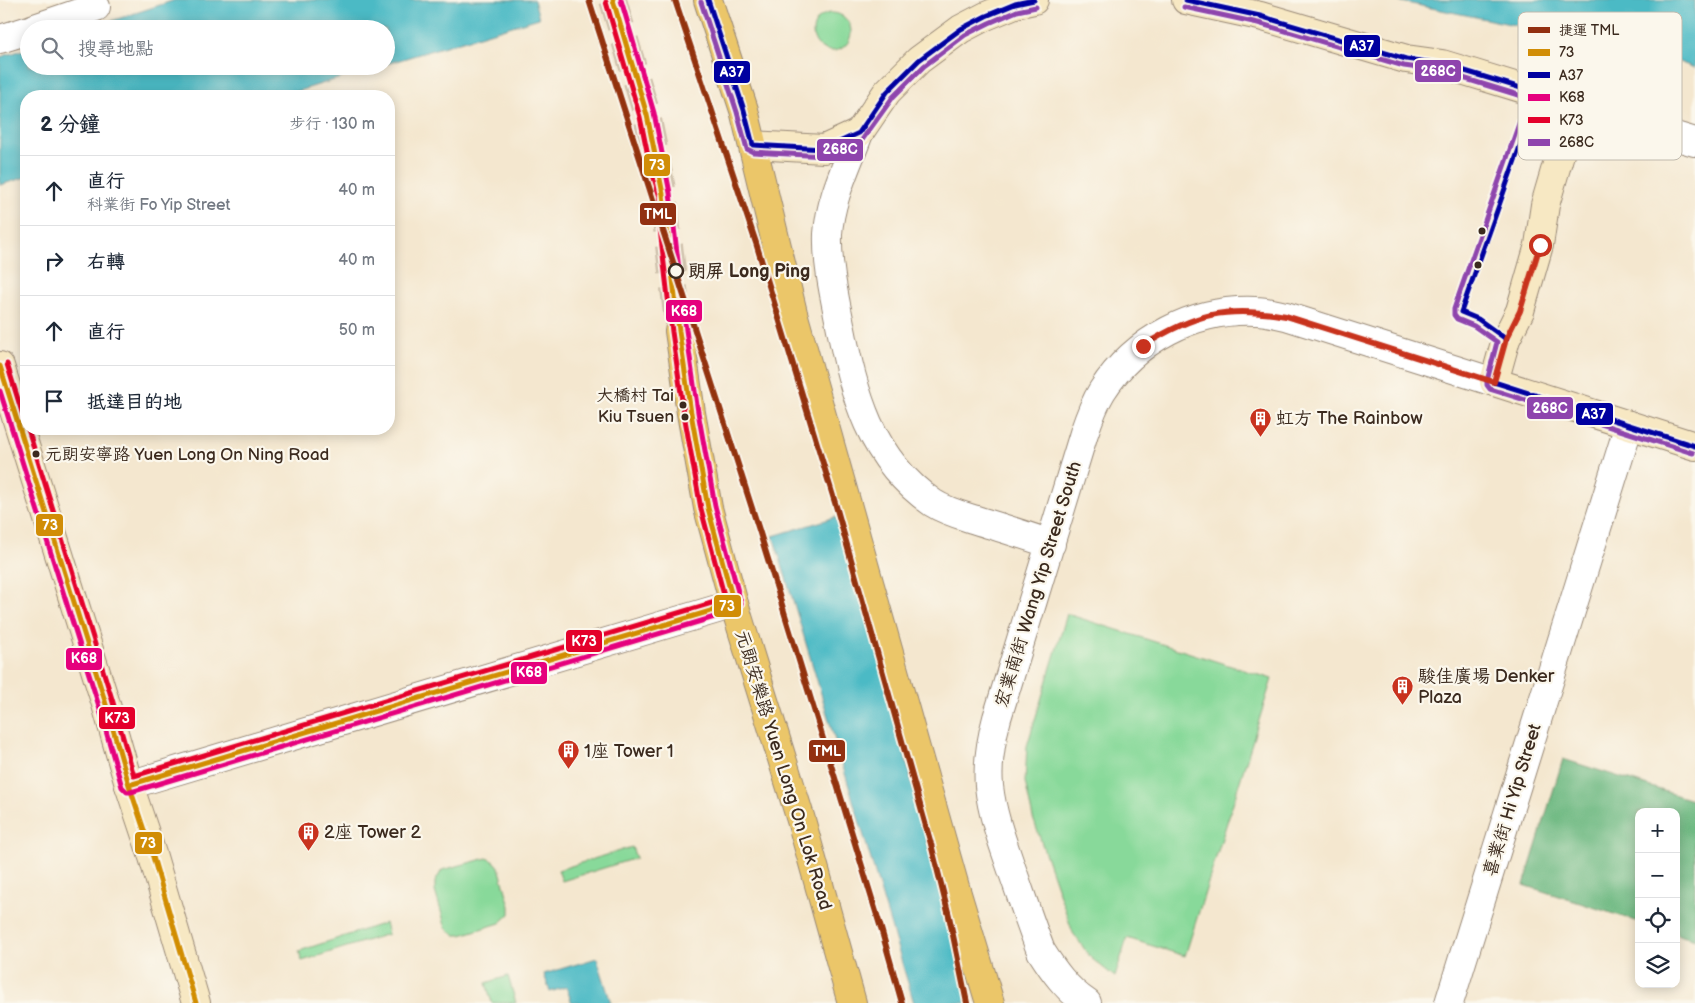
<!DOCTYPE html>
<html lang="zh-TW">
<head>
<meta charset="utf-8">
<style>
  :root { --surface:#fff; --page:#f6f6f7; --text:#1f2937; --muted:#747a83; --line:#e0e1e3 }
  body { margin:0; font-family:"Balsamiq Sans","LXGW WenKai TC",sans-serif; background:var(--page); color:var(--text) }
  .controls { position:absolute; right:15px; bottom:15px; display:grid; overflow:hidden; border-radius:10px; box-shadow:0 2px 12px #0003 }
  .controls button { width:45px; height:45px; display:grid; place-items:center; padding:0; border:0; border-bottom:1px solid var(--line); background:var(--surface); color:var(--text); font:25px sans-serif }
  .stop { position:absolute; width:15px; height:15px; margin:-11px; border:4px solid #c8321e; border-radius:50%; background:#fff }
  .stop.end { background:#c8321e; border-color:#fff; box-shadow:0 1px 5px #0008 }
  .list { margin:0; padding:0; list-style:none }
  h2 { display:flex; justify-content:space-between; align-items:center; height:65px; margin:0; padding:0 20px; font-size:21px }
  h2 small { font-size:16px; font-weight:400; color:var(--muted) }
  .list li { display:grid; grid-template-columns:32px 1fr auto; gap:15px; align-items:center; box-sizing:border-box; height:70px; padding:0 20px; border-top:1px solid var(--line) }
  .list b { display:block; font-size:19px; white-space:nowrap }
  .list p { margin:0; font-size:16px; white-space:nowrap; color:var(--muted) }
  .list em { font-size:16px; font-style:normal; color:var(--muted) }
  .icon { flex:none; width:28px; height:28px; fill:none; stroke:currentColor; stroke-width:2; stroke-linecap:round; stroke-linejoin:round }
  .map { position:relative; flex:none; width:1695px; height:1003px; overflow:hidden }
  .search { position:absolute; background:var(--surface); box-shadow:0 2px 12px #0003; left:20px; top:20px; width:375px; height:55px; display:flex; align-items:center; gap:12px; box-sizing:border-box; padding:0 18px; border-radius:28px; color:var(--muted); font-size:19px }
  .panel { position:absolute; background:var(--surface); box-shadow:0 2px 12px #0003; left:20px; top:90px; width:375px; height:345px; border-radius:20px }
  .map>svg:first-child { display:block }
  .green { fill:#88d99a; stroke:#62825c }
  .forest { fill:#6eb982; stroke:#547250 }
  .water { fill:#4cbac5; stroke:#447272 }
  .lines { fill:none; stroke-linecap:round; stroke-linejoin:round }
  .primary-tunnel { stroke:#cfc1ac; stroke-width:28; stroke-dasharray:28 14; stroke-linecap:butt }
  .street-casing { stroke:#988876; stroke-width:30 }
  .secondary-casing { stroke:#988876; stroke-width:30 }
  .primary-casing { stroke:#988876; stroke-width:30 }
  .street { stroke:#fff; stroke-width:28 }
  .secondary { stroke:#f7e8c3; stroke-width:28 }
  .primary { stroke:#ebc669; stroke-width:28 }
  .bus-1-casing { stroke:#fbf7ec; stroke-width:9 }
  .bus-2-casing { stroke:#fbf7ec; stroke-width:9 }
  .bus-3-casing { stroke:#fbf7ec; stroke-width:9 }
  .bus-4-casing { stroke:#fbf7ec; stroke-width:9 }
  .bus-5-casing { stroke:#fbf7ec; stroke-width:9 }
  .bus-1 { stroke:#d18d06; stroke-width:5 }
  .bus-2 { stroke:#0000a0; stroke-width:5 }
  .bus-3 { stroke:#e5007d; stroke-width:5 }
  .bus-4 { stroke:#e4002b; stroke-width:5 }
  .bus-5 { stroke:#8e44ad; stroke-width:5 }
  .metro-1-casing { stroke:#fbf7ec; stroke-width:10 }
  .metro-1 { stroke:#923011; stroke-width:6 }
  .route { stroke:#c8321e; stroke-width:6 }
  .bus-dot { fill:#3b2a1e; stroke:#fbf7ec; stroke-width:2 }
  .stop-dot { fill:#fbf7ec; stroke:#3b2a1e; stroke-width:2.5 }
  .labels { text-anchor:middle; stroke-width:4.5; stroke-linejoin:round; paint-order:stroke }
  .bus-label { font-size:17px; fill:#3b2a1e; stroke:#fbf7ec; text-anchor:end }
  .stop-label { font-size:18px; font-weight:bold; fill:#3b2a1e; stroke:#fbf7ec; text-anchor:start }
  .poi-label { font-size:18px; fill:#3b2a1e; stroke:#fbf7ec; text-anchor:start }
  .street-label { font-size:18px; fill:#3b2a1e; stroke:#fbf7ec }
  .key { fill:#fbf7ec; stroke:#c1baae; stroke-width:1 }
  .key-label { font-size:14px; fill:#3b2a1e }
  .line-badge { stroke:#fbf7ec; stroke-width:2 }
  .badge-label { font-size:14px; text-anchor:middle; font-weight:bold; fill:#fff }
</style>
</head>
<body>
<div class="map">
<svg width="1695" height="1003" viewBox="0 0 1695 1003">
  <rect width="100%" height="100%" fill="#fbf7ec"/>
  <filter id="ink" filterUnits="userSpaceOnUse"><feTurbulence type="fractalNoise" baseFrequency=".02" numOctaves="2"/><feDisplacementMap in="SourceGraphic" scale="10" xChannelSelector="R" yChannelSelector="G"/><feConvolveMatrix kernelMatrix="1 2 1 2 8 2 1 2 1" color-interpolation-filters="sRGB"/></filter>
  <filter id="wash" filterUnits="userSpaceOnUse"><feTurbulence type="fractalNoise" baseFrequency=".0096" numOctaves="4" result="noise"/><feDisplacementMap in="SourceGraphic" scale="20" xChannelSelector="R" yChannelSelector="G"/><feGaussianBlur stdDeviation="1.12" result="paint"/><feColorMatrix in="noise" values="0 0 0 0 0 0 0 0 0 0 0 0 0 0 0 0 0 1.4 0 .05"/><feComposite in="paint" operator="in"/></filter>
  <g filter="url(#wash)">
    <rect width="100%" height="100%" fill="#f4e7cf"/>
    <!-- green -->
    <path class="green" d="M813 32a19 19 0 1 1 38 0a19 19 0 1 1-38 0Z
      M1067,614l205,65 -87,277 -58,-18 -12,39 -24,-19 -18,-25 -40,-115 -8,-36 2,-36z
      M632,847l4,11 -74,23 -4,-11z
      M487,858l9,5 3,4 11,39v8l-10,9 -39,12h-6l-9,-7 -11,-37v-9l7,-12z
      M385,923l3,11 -86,27 -3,-10z
      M508,976l8,27h-24l-6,-20z"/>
    <!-- forest -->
    <path class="forest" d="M1563,759l132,42v139l-19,-6v-122h-37v110l-115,-37z"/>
    <!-- water -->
    <path class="water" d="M175,0h359l5,18 -153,46v-35h-299z
      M1392,0h303v68l-16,-6 -159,-36z
      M29,48v18h351l-98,30h-256v81l-26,8v-128z
      M836,517l40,126 93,360h-55l-122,-406 -19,-61z
      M597,958l14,45h-39l-6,-16 -16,5 -6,-18z"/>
  </g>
  <g filter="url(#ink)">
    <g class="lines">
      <!-- primary-tunnel -->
      <path class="primary-tunnel" d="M613,0l34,115 16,79 16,137"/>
      <defs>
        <path id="street" d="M32,29l64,-22
          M0,39l29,-9
          M1574,106l121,36
          M859,133c-12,33 -29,66 -31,101 -1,30 6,61 12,90 14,71 30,135 93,179 14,9 31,13 46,18 24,7 48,15 72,23
          M129,785l605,-181
          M1087,1003c-20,-13 -34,-33 -46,-52 -11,-28 -20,-56 -30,-84 -9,-26 -19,-53 -22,-81 -2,-23 2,-46 8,-68l87,-285c5,-15 10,-29 18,-42 33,-52 93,-83 154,-80 10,0 20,3 30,5l208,66
          M1449,1003l180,-578"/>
        <path id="secondary" d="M1186,0l74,16 146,43 36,5 95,29 37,13 -29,99 -6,40 -19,66 -14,28 -12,43 201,64
          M753,145l71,4 35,-16 28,-41 32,-32 42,-31 25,-13 29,-12 19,-4
          M0,366l105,335 24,84 24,72 43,146"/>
        <path id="primary" d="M708,0l36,110 49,203 162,574 35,116
          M679,331l12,82 17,95 26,96 67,216 51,183"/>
      </defs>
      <!-- street casing -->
      <use href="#street" class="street-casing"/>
      <!-- secondary casing -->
      <use href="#secondary" class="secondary-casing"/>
      <!-- primary casing -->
      <use href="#primary" class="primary-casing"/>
      <!-- street -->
      <use href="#street" class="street"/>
      <!-- secondary -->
      <use href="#secondary" class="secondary"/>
      <!-- primary -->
      <use href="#primary" class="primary"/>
      <defs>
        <path id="bus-1" d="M0,366l105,335 24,84 24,72 43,146
          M129,785l605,-181 -26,-96 -17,-95 -12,-82 -16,-137 -16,-79 -34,-115"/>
        <path id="bus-2" d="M708,0l36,110 9,35
          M1186,0l74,16 146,43 36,5 95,29
          M753,145l71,4 35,-16 28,-41 32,-32 42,-31 25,-13 29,-12 19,-4
          M1461,312l68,-191 8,-28
          M1461,312l17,7 28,20
          M1494,382l201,64"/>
        <path id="bus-3" d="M0,391l98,312 24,84 5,5h4l607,-182 3,-7 -26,-97 -17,-94 -12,-82 -16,-137 -16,-80 -33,-113"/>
        <path id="bus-4" d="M7,364l19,61
          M28,429l84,270 22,77 591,-177 -24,-90 -17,-95 -12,-82 -16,-137 -16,-78 -34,-115"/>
        <path id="bus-5" d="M701,2l36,110 10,37 6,3 72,4 37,-16 31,-43 31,-31 41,-31 24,-12 28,-12 19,-4
          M1184,7l74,16 146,43 36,5 88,27 -74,211v6l3,4 17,7 23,16 -10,39v4l3,4 203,64"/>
      </defs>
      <!-- bus-1 casing -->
      <use href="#bus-1" class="bus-1-casing"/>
      <!-- bus-2 casing -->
      <use href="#bus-2" class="bus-2-casing"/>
      <!-- bus-3 casing -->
      <use href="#bus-3" class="bus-3-casing"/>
      <!-- bus-4 casing -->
      <use href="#bus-4" class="bus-4-casing"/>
      <!-- bus-5 casing -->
      <use href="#bus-5" class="bus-5-casing"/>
      <!-- bus-1 -->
      <use href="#bus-1" class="bus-1"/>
      <!-- bus-2 -->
      <use href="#bus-2" class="bus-2"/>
      <!-- bus-3 -->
      <use href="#bus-3" class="bus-3"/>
      <!-- bus-4 -->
      <use href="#bus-4" class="bus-4"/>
      <!-- bus-5 -->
      <use href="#bus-5" class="bus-5"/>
      <defs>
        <path id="metro-1" d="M589,0l170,530 121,395 22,78
          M675,0l81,243 80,263 95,338 18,72 18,87"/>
      </defs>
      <!-- metro-1 casing -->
      <use href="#metro-1" class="metro-1-casing"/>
      <!-- metro-1 -->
      <use href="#metro-1" class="metro-1"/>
    </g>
  </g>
  <g class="lines" filter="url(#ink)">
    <!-- route -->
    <path class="route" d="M1143,346c52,-33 83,-40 143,-30l208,66 12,-43 14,-28 20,-66"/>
  </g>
  <!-- icons -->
  <defs>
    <symbol id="building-pin" viewBox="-11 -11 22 30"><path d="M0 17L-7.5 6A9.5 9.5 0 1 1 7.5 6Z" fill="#c8321e" stroke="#fbf7ec"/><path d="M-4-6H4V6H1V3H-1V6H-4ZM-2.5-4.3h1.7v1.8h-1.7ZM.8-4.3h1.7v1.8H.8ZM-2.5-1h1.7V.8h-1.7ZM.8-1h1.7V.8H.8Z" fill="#fff"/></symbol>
  </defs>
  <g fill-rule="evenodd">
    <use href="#building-pin" x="1248" y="406" width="25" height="34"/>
    <use href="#building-pin" x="1390" y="674" width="25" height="34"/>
    <use href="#building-pin" x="556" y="738" width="25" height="34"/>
    <use href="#building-pin" x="296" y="820" width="25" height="34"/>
  </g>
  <!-- markers -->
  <g class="bus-dot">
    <circle cx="1482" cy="231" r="4.5"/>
    <circle cx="1478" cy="265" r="4.5"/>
    <circle cx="683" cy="405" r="4.5"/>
    <circle cx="685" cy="417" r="4.5"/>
    <circle cx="36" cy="454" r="4.5"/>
  </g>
  <circle class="stop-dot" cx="676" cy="271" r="7"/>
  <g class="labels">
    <!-- bus labels -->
    <g class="bus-label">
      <text x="674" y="401">大橋村 Tai<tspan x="674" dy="21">Kiu Tsuen</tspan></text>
      <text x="45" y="460" text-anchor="start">元朗安寧路 Yuen Long On Ning Road</text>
    </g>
    <!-- stop labels -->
    <g class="stop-label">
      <text x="688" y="277">朗屏 Long Ping</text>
    </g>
    <!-- poi labels -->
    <g class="poi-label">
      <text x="1276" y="424">虹方 The Rainbow</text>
      <text x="1418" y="682">駿佳廣場 Denker<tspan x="1418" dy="21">Plaza</tspan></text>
      <text x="584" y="757">1座 Tower 1</text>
      <text x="324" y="838">2座 Tower 2</text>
    </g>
    <!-- street labels -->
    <g class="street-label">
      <text transform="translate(1038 584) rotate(-73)" y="6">宏業南街 Wang Yip Street South</text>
      <text transform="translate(784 770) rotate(73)" y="6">元朗安樂路 Yuen Long On Lok Road</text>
      <text transform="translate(1512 800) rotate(-73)" y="6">喜業街 Hi Yip Street</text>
    </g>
  </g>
  <!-- legend -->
  <rect x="1518" y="12" width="164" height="148" rx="8" class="key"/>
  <rect x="1528" y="27" width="22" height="6" fill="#923011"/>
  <rect x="1528" y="49" width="22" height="7" fill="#d18d06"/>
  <rect x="1528" y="72" width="22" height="6" fill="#0000a0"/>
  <rect x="1528" y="94" width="22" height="7" fill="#e5007d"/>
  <rect x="1528" y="117" width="22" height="6" fill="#e4002b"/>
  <rect x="1528" y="139" width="22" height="7" fill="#8e44ad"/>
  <g class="key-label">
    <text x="1559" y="35">捷運 TML</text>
    <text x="1559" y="57">73</text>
    <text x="1559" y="80">A37</text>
    <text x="1559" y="102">K68</text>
    <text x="1559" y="125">K73</text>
    <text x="1559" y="147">268C</text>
  </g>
  <g class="line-badge">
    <rect x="1343" y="34" width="38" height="24" rx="5" fill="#0000a0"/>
    <rect x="1414" y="59" width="48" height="24" rx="5" fill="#8e44ad"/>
    <rect x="713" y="60" width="38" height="24" rx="5" fill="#0000a0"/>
    <rect x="816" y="138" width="48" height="24" rx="5" fill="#8e44ad"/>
    <rect x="643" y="153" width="28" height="24" rx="5" fill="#d18d06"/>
    <rect x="639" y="202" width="38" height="24" rx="5" fill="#923011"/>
    <rect x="665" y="299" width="38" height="24" rx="5" fill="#e5007d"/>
    <rect x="1526" y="396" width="48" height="24" rx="5" fill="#8e44ad"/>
    <rect x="1575" y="402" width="39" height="24" rx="5" fill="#0000a0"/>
    <rect x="35" y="513" width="29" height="24" rx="5" fill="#d18d06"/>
    <rect x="713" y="594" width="29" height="24" rx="5" fill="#d18d06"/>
    <rect x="565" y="629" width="38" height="24" rx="5" fill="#e4002b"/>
    <rect x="65" y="647" width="38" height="24" rx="5" fill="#e5007d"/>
    <rect x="510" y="661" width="38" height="24" rx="5" fill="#e5007d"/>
    <rect x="98" y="706" width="38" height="24" rx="5" fill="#e4002b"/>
    <rect x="808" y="739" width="38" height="24" rx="5" fill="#923011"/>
    <rect x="134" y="831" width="29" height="24" rx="5" fill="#d18d06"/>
  </g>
  <g class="badge-label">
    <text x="1362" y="51">A37</text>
    <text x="1438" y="76">268C</text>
    <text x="732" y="77">A37</text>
    <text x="840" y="154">268C</text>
    <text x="657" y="170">73</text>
    <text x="658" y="219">TML</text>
    <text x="684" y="316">K68</text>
    <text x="1550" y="413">268C</text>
    <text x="1594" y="419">A37</text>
    <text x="50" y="530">73</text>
    <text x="727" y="611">73</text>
    <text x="584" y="646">K73</text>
    <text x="84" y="663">K68</text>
    <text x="529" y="677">K68</text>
    <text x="117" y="723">K73</text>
    <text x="827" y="756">TML</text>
    <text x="148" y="848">73</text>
  </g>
</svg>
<div class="controls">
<button>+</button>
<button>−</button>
<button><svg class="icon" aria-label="locate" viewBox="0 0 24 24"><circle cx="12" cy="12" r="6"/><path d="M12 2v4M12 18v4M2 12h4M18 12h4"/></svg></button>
<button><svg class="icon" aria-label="layers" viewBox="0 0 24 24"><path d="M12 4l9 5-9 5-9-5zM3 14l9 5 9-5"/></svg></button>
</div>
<div class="stop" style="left:1540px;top:245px"></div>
<div class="stop end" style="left:1143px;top:346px"></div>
<div class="search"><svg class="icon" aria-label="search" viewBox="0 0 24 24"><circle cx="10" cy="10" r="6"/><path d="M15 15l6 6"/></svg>搜尋地點</div>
<section class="panel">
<h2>2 分鐘<small>步行 · 130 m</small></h2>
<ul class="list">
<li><svg class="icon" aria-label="ahead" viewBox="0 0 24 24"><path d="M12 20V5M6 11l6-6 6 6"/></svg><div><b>直行</b><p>科業街 Fo Yip Street</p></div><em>40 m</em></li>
<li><svg class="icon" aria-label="right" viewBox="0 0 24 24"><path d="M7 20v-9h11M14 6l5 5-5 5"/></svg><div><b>右轉</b></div><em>40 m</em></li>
<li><svg class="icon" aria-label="ahead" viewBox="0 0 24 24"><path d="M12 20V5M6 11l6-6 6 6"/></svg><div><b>直行</b></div><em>50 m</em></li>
<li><svg class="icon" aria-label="arrive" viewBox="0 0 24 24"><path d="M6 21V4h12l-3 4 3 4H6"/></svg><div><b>抵達目的地</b></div></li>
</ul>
</section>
</div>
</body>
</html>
